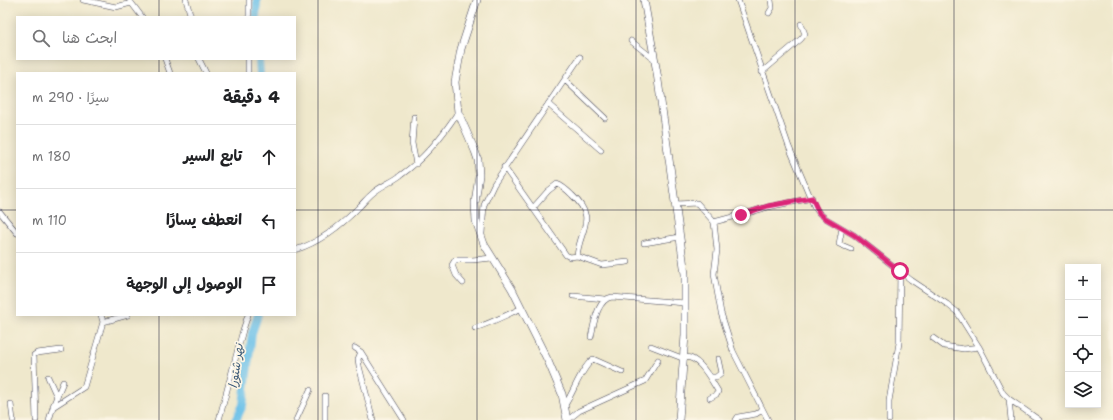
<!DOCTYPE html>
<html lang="ar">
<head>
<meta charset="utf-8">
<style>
  :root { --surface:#fff; --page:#f2f2f2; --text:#202124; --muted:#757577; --line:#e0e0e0 }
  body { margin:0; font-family:"Shantell Sans","Playpen Sans Arabic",sans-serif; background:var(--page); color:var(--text); direction:rtl }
  .controls { position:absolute; right:12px; bottom:12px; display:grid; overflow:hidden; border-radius:0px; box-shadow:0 2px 10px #0003 }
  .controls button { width:36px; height:36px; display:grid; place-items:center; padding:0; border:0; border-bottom:1px solid var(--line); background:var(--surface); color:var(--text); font:20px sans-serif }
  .stop { position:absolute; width:12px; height:12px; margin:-9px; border:3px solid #db2777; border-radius:50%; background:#fff }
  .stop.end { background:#db2777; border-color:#fff; box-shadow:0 1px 4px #0008 }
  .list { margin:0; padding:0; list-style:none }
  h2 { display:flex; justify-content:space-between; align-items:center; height:52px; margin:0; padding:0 16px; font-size:17px }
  h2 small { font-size:13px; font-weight:400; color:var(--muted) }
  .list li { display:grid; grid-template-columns:26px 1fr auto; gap:12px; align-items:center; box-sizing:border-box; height:64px; padding:0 16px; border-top:1px solid var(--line) }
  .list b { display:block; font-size:15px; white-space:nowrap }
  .list em { font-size:13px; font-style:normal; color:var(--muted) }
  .icon { flex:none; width:22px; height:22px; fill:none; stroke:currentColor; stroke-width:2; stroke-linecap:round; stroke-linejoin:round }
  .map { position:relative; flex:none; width:1113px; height:420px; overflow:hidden; direction:ltr }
  .search { position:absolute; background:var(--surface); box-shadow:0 2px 10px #0003; left:16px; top:16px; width:280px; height:44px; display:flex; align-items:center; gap:10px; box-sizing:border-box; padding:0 14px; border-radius:0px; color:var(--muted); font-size:15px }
  .panel { position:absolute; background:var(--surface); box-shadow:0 2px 10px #0003; left:16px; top:72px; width:280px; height:244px; border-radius:0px; direction:rtl }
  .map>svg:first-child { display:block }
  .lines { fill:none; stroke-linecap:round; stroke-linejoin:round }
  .river { stroke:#6cc1e9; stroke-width:8 }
  .street-casing { stroke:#414051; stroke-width:6 }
  .secondary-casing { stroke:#414051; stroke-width:8 }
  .street { stroke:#fff; stroke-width:5 }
  .secondary { stroke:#fff; stroke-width:7 }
  .route { stroke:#db2777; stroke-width:5 }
  .grid { fill:none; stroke:#22223b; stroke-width:1; stroke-opacity:0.55 }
  .labels { text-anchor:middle; stroke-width:3.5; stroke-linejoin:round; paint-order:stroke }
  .water-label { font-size:12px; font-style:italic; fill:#3c5a78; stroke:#fcf5e5 }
</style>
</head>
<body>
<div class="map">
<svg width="1113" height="420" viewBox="0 0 1113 420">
  <rect width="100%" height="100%" fill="#fcf5e5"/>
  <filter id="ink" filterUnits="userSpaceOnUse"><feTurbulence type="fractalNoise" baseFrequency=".025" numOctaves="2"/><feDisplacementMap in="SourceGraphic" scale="8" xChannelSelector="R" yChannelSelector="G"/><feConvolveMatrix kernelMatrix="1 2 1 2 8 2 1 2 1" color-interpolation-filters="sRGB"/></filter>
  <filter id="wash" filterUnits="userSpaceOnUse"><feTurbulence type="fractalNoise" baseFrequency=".012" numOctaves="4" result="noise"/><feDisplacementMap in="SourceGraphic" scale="16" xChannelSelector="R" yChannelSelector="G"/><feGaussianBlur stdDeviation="0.9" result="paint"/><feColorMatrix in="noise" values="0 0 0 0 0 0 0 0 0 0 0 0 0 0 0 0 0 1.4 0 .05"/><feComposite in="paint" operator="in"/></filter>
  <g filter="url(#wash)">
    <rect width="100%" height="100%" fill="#efe8cc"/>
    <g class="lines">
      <!-- river -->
      <path class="river" d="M256,17l1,-17
        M259,59l1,14
        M236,420l7,-15 9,-72 6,-18"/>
    </g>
  </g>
  <g filter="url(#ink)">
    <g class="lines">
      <defs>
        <path id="street" d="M83,0l33,7 15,-4
          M186,0l5,17
          M738,0l51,147 25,59 5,7 6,5 29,17 57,45 36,24 10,8 22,35 24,46 6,6 30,21
          M130,1l12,16
          M769,13l3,-5 -1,-8
          M249,17v-17
          M631,41l24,19
          M165,59l5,14
          M199,59l7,14
          M762,72l39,-33 4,-5 -4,-10
          M248,73v-14
          M565,80l40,38
          M548,104l53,46
          M414,117l-2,26 4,21
          M504,167l62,88 4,2 7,-1c3,-28 21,-37 -5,-61 -5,-5 -9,-9 -15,-11l-9,7 -15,17
          M676,204l21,-1 17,19 37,-10 17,-5 44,-9
          M0,212l17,21
          M714,222l3,28 -3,24 7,39 12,38 35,69
          M842,228l-3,16 12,5
          M482,233l2,-28 10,-21 86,-127
          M644,243l36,-6
          M295,250c26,-8 46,-24 65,-44 4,-4 8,-9 13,-13 8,-7 19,-11 28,-18 24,-17 41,-38 57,-63
          M577,256l25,9 26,-3
          M463,283l-7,-8 -4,-10 3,-5h17l20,-2
          M573,296l32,3
          M103,322l25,-7
          M475,328c16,-5 31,-13 47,-20
          M591,337c3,-13 6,-38 21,-40l73,6
          M933,338l11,8 20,3 15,-2
          M651,346l31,12c15,-6 29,22 36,33l-1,3 -7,4
          M355,348l6,4 43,68
          M361,352l-3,7 1,7 14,54
          M709,375l2,2h5l5,-4 -3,-14
          M48,377l9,20
          M1009,399l2,21
          M11,404l2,16
          M565,405c9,-14 16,-36 28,-46l29,13
          M53,406l10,-24
          M36,420l-2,-65 3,-2 24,-3
          M49,420l4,-13 31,-20 19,-65 -2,-7
          M219,420l24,-90 5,-15
          M296,420l14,-30
          M325,420v-24
          M568,420l11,-9 66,-30 13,-21
          M736,420l2,-3 18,-3 6,-4
          M889,420v-19l10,-58 1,-72"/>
        <path id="secondary" d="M477,0l-16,49 -6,33 3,30 17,39 3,9 1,15 -4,28 1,18 8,23 28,45 36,72 14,33 5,26
          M644,0l13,73 28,201v61l-6,85"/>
      </defs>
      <!-- street casing -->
      <use href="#street" class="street-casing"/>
      <!-- secondary casing -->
      <use href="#secondary" class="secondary-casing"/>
      <!-- street -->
      <use href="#street" class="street"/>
      <!-- secondary -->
      <use href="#secondary" class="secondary"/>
    </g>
  </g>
  <g class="lines" filter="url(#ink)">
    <!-- route -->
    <path class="route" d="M741,215l27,-9 44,-8 7,15 6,5 29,17 46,36"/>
  </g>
  <!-- grid -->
  <path class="grid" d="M159,0v17M318,0v420M477,0v420M636,0v420M795,0v420M954,0v420M159,59v14M0,210h17M295,210h818M159,315v105"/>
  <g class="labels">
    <!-- water labels -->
    <g class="water-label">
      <text transform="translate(236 366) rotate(-82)" y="4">نهر شتورا</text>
    </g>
  </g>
</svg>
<div class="controls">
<button>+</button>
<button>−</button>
<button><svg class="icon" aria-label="locate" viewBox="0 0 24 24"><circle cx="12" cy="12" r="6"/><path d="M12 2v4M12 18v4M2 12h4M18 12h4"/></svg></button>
<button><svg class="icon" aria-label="layers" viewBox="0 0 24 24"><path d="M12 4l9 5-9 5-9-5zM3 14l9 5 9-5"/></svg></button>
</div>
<div class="stop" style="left:900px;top:271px"></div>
<div class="stop end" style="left:741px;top:215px"></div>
<div class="search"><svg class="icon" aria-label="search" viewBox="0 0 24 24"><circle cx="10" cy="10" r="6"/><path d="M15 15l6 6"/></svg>ابحث هنا</div>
<section class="panel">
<h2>4 دقيقة<small>سيرًا · 290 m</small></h2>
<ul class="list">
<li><svg class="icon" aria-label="ahead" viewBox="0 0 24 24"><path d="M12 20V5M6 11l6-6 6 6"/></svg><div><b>تابع السير</b></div><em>180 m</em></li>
<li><svg class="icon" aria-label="left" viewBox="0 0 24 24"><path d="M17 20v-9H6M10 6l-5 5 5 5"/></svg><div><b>انعطف يسارًا</b></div><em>110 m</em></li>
<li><svg class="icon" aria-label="arrive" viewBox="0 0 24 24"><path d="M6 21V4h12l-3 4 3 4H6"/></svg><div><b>الوصول إلى الوجهة</b></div></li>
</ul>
</section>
</div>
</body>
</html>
